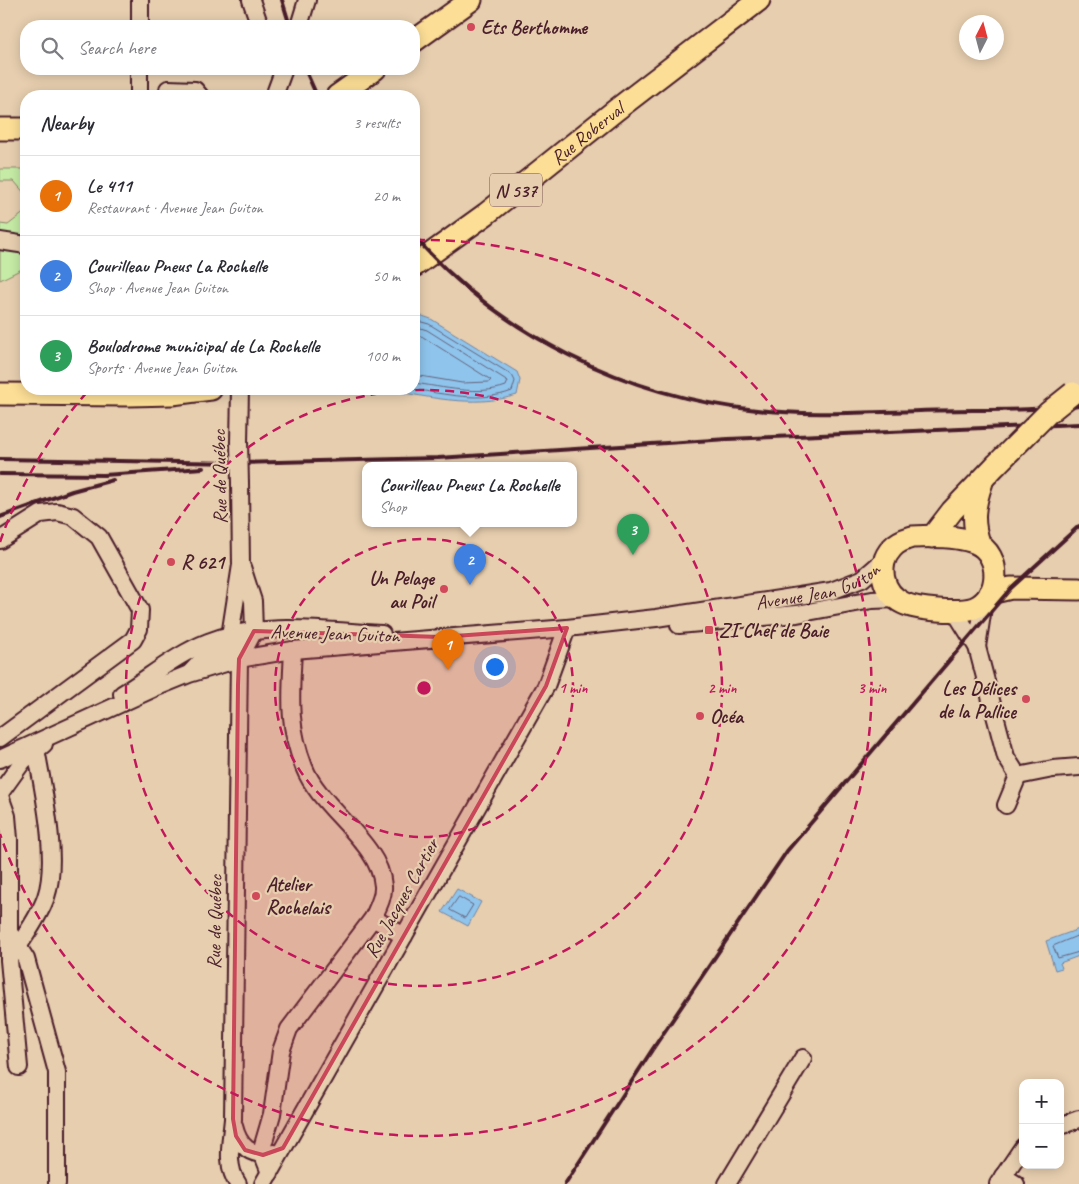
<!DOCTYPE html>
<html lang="en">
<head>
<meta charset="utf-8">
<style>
  :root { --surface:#fff; --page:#f7f7f7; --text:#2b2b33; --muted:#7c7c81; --line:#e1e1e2; --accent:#d1495b }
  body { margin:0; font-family:Caveat,sans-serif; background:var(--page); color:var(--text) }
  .controls { position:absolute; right:15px; bottom:15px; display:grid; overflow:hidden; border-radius:10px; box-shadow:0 2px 12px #0003 }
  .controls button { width:45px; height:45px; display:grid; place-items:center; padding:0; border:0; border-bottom:1px solid var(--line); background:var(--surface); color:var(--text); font:25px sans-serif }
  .compass { position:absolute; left:959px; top:15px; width:45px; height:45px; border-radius:50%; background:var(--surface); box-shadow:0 2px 12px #0003; rotate:6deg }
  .you { position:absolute; left:494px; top:666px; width:18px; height:18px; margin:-12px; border:4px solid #fff; border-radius:50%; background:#1a73e8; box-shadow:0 0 0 8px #1a73e833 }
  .badge { display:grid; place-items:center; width:32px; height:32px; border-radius:50%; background:var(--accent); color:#fff; font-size:16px; font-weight:700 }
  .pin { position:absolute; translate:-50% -41px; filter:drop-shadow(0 1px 2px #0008) }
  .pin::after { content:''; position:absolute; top:26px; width:18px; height:15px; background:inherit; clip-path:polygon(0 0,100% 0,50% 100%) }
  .popup { position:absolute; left:362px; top:462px; width:215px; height:65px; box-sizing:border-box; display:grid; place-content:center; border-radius:10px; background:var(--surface); filter:drop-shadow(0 1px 4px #0005); font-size:16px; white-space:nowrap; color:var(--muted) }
  .popup b { font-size:19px; color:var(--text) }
  .popup::after { content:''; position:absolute; left:50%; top:100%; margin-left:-10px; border:10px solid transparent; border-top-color:var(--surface) }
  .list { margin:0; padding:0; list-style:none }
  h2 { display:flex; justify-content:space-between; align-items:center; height:65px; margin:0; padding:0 20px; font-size:21px }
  h2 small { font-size:16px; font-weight:400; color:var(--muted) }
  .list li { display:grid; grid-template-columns:32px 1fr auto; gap:15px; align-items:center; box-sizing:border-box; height:80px; padding:0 20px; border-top:1px solid var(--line) }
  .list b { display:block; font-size:19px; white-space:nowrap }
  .list p { margin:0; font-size:16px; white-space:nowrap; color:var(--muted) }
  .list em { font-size:16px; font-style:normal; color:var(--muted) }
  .icon { flex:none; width:28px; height:28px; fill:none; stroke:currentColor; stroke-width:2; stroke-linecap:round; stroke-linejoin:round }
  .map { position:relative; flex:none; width:1079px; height:1184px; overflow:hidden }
  .search { position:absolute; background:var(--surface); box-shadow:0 2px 12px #0003; left:20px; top:20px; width:400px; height:55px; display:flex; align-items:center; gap:12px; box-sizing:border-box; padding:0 18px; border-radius:20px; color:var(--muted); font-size:19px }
  .panel { position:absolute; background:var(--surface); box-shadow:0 2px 12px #0003; left:20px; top:90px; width:400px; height:305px; border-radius:20px }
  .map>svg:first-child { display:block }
  .green { fill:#c5eba6; stroke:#888568 }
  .water { fill:#8fc5ed; stroke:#73839f }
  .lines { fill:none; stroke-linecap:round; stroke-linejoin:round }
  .shore { stroke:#666179; stroke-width:1 }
  .minor-casing { stroke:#4a1f2b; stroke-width:20 }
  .major-casing { stroke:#4a1f2b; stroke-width:25 }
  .minor { stroke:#e7ceaf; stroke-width:16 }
  .major { stroke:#fcde96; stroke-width:21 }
  .rail { stroke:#4a1f2b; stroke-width:4 }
  .minor-bridge-casing { stroke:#4a1f2b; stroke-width:20; stroke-linecap:butt }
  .major-bridge-casing { stroke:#4a1f2b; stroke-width:25; stroke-linecap:butt }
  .minor-bridge { stroke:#e7ceaf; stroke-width:16 }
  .major-bridge { stroke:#fcde96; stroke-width:21 }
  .marked { fill:#ca4759; fill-opacity:0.2; stroke:#ca4759; stroke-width:4; stroke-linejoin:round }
  .ring { fill:none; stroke:#c2185b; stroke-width:2.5; stroke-dasharray:9 6 }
  .poi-dot { fill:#d1495b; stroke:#e7ceaf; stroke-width:2 }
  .labels { text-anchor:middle; stroke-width:4.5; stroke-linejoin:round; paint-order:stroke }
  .shield { fill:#e7ceaf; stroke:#795453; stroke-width:1 }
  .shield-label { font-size:19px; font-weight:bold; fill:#4a1f2b }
  .poi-label { font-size:20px; font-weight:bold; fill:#4a1f2b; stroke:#e7ceaf; text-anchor:start }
  .street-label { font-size:20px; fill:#4a1f2b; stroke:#e7ceaf }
  .centre { fill:#c2185b; stroke:#e7ceaf; stroke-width:2.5 }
  .ring-label { font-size:15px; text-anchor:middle; font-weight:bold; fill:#c2185b; stroke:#e7ceaf; stroke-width:4.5; stroke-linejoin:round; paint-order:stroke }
</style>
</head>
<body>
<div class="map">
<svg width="1079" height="1184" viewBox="0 0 1079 1184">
  <rect width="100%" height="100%" fill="#e7ceaf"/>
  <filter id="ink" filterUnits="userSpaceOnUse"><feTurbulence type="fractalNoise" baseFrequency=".02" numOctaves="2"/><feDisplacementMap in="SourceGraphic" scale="10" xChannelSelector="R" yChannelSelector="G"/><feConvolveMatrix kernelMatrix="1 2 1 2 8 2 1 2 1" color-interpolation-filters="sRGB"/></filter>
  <g filter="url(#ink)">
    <!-- green -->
    <path class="green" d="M0,169h26v98l-26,13v-56l8,1 17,-13 1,-17 -12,-14h-14z"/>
    <!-- water -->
    <path class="water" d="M417,314l14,5 86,53 3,8 -3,15c-45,14 -92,1 -136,-6h33v-74z
      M457,889l24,13 -13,24 -26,-14z
      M1079,929v27l-19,7 2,5 -7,2 -9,-29z"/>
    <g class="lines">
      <!-- shore -->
      <path class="shore" d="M414,326l13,4 81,51 -2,5c-28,10 -63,1 -92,-3
        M414,333l9,4 68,43 -2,2 -27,1 -48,-8
        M412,389c33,5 69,14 100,2l3,-10 -3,-6 -83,-51 -15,-4
        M459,897l14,8 -8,13 -15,-8z
        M1079,935l-26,11 5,12 21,-6"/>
      <defs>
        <g id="minor">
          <path d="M251,0l9,26"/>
          <path d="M140,26v-26"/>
          <path d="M299,26l8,-26"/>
          <path d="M139,96v-27"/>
          <path d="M168,96v-7l27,1 5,6"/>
          <path d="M274,96l10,-27"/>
          <path d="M0,241l26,4"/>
          <path d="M239,442l1,-53"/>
          <path d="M0,540l41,-26 16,-2 16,4 26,21 41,73 -1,19 -6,11 -133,98"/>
          <path d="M954,610l23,37 29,110 12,19 35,-7 26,-2"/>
          <path d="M679,625l118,-11 75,-14 25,-1"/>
          <path d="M977,647l7,-46"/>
          <path d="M239,659l15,-28 -1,-30 -11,-34"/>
          <path d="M190,673l16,-17 28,-9"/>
          <path d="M122,694c28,-17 55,-40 86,-52 54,-21 117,-11 174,-8"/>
          <path id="s1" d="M0,759l157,-72 32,-13 50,-15 54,-9 274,-22 89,-10 175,-27 31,-12 23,-20"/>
          <path d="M0,793l23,-32 21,-17"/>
          <path d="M0,796l7,20 2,23v121l10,107"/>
          <path d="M1006,805l12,-29"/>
          <path d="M373,918l31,18"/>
          <path d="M9,932l17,27 31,113v112"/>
          <path d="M18,947c10,-16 22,-32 28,-50 13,-38 -3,-108 -10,-148"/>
          <path d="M234,1126c5,21 17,31 39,27"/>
          <path d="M1060,1126l19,-7"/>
          <path d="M270,1173l-7,-18v-10l9,-31 9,-63 8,-22 84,-111c4,-9 11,-21 10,-32 -3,-44 -63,-77 -79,-119 -17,-44 -13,-72 -11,-117"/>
          <path d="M1003,1176l13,8"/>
          <path d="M238,1184c-13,-18 -7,-43 -5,-65l6,-460 -9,-23 11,-71 -1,-82"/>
          <path d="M263,1184l283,-498 21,-58"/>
          <path d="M727,1184l76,-126"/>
          <path d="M998,1184l25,-37"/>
        </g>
        <g id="major">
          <path d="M414,41l57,-41"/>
          <path d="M337,96l38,-27"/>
          <path d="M0,129h26"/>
          <path id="s2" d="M414,266l72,-52 130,-104 143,-110"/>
          <path d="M0,394l130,1 42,-1 39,-5"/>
          <path d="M912,537c19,-1 46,-2 64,6 26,12 25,54 -2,65 -15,5 -57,2 -71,-5 -21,-10 -27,-38 -11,-55 5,-6 13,-9 20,-11z"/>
          <path d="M932,537l20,-26 44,-46"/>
          <path d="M980,545c-9,-23 -6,-40 2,-63"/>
          <path d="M990,593l21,-5 68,1"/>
        </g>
      </defs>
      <!-- minor casing -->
      <use href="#minor" class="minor-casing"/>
      <!-- major casing -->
      <use href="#major" class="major-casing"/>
      <!-- minor -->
      <use href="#minor" class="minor"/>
      <!-- major -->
      <use href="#major" class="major"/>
      <!-- rail -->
      <path class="rail" d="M282,0l8,26
        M305,69l12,27
        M414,236c86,99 213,161 343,174 54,6 109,2 163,1 53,-2 107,1 159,-6
        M0,459l239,4 199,-5 290,-19 351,-15
        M0,474l104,1 99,-7
        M0,517l72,-26 41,-11
        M565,1184l87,-134 135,-199 224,-263 68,-62"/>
      <defs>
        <path id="minor-bridge" d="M239,442l1,41"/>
        <path id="major-bridge" d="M996,465l52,-52 25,-20"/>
      </defs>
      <!-- minor-bridge casing -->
      <use href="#minor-bridge" class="minor-bridge-casing"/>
      <!-- major-bridge casing -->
      <use href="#major-bridge" class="major-bridge-casing"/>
      <!-- minor-bridge -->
      <use href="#minor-bridge" class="minor-bridge"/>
      <!-- major-bridge -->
      <use href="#major-bridge" class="major-bridge"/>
    </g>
  </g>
  <!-- marked area -->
  <path class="marked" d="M567,628l-21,58 -263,462 -20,7 -18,-5 -9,-14 -3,-17 5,-434 1,-26 15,-28 187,6z"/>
  <!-- distance rings -->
  <g class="ring">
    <circle cx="424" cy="688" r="149"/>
    <circle cx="424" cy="688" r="298"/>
    <path d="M0 542A448 448 0 0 1 88 391M416 240A448 448 0 1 1 0 834"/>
  </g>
  <!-- markers -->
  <g class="poi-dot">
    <circle cx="471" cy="27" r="5"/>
    <circle cx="171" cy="562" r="5"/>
    <circle cx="444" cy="589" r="5"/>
    <rect x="704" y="625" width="10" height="10" rx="2.5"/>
    <circle cx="1026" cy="699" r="5"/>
    <circle cx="700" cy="716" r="5"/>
    <circle cx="256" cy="896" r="5"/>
  </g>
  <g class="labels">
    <!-- shield labels -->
    <rect class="shield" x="490" y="173.5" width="52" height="33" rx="4"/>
    <g class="shield-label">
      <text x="516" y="197">N 537</text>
    </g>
    <!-- poi labels -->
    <g class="poi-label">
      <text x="481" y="34">Ets Berthomme</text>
      <text x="181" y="569">R 621</text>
      <text x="434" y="585" text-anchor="end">Un Pelage<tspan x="434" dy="23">au Poil</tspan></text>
      <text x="719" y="637">ZI Chef de Baie</text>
      <text x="1016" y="695" text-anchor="end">Les Délices<tspan x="1016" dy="23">de la Pallice</tspan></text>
      <text x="710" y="723">Océa</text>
      <text x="266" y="891">Atelier<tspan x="266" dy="23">Rochelais</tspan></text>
    </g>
    <!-- street labels -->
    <g class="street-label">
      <text dy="7" stroke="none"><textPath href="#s2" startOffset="218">Rue Roberval</textPath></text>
      <text transform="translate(219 477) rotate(-91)" y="7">Rue de Québec</text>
      <text dy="7" stroke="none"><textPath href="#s1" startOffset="844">Avenue Jean Guiton</textPath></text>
      <text transform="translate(335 633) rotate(2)" y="7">Avenue Jean Guiton</text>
      <text transform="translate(401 898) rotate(-61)" y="7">Rue Jacques Cartier</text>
      <text transform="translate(214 922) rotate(-89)" y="7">Rue de Québec</text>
    </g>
  </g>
  <circle cx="424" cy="688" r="8" class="centre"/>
  <g class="ring-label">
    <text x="573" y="693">1 min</text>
    <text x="722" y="693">2 min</text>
    <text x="872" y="693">3 min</text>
  </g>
</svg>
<div class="controls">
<button>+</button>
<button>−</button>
</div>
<svg class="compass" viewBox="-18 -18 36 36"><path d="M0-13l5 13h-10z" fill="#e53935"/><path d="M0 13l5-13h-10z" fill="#7c7c81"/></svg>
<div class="you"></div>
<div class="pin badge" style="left:448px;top:670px;background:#e8710a">1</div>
<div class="pin badge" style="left:470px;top:585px;background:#3f7fe0">2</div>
<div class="popup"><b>Courilleau Pneus La Rochelle</b>Shop</div>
<div class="pin badge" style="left:633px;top:555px;background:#2e9e5b">3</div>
<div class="search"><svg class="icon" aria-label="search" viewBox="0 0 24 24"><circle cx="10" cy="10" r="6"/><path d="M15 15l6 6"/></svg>Search here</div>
<section class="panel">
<h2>Nearby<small>3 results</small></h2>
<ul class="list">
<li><span class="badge" style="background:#e8710a">1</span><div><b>Le 411</b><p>Restaurant · Avenue Jean Guiton</p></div><em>20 m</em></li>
<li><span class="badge" style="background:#3f7fe0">2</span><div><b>Courilleau Pneus La Rochelle</b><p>Shop · Avenue Jean Guiton</p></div><em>50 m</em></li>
<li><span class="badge" style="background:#2e9e5b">3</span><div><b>Boulodrome municipal de La Rochelle</b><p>Sports · Avenue Jean Guiton</p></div><em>100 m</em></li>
</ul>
</section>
</div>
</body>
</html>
